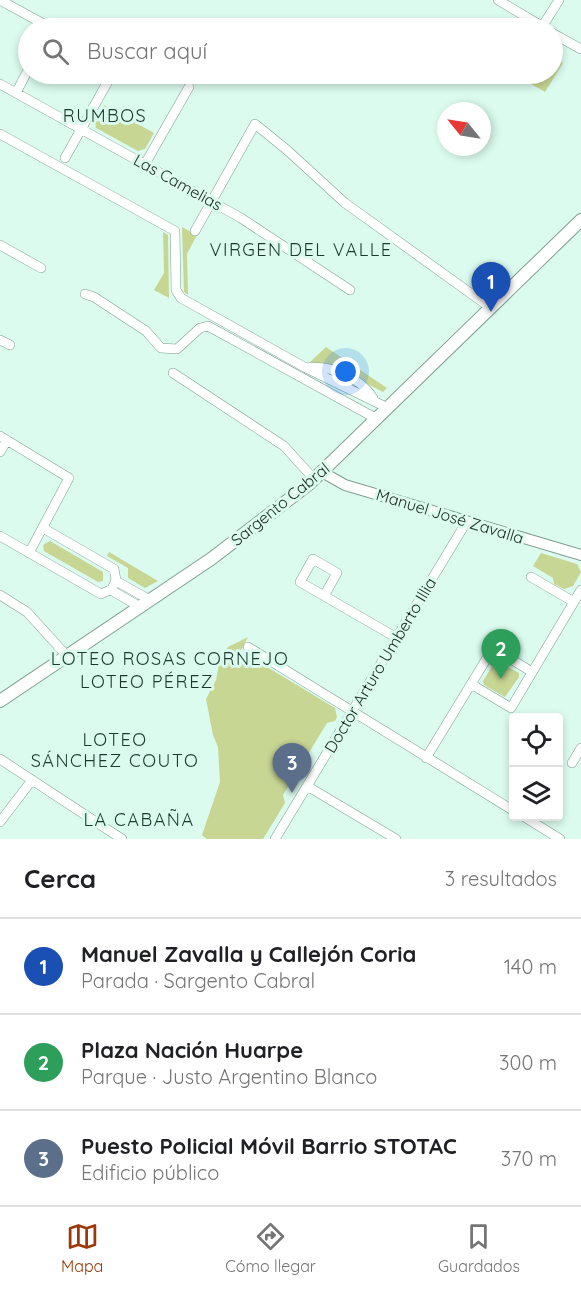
<!DOCTYPE html>
<html lang="es">
<head>
<meta charset="utf-8">
<style>
  :root { --surface:#fff; --page:#f6f6f6; --text:#202124; --muted:#757577; --line:#e0e0e0; --accent:#9d3809 }
  body { margin:0; font-family:Quicksand,sans-serif; background:var(--page); color:var(--text) }
  .controls { position:absolute; right:18px; bottom:18px; display:grid; overflow:hidden; border-radius:6px; box-shadow:0 3px 9px #0003 }
  .controls button { width:54px; height:54px; display:grid; place-items:center; padding:0; border:0; border-bottom:2px solid var(--line); background:var(--surface); color:var(--text); font:30px sans-serif }
  .compass { position:absolute; left:437px; top:102px; width:54px; height:54px; border-radius:50%; background:var(--surface); box-shadow:0 3px 9px #0003; rotate:300deg }
  .you { position:absolute; left:346px; top:372px; width:21px; height:21px; margin:-15px; border:4px solid #fff; border-radius:50%; background:#1a73e8; box-shadow:0 0 0 9px #1a73e833 }
  .badge { display:grid; place-items:center; width:39px; height:39px; border-radius:50%; background:var(--accent); color:#fff; font-size:20px; font-weight:700 }
  .pin { position:absolute; translate:-50% -50px; filter:drop-shadow(0 2px 3px #0008) }
  .pin::after { content:''; position:absolute; top:32px; width:21px; height:18px; background:inherit; clip-path:polygon(0 0,100% 0,50% 100%) }
  .list { margin:0; padding:0; list-style:none }
  h2 { display:flex; justify-content:space-between; align-items:center; height:78px; margin:0; padding:0 24px; font-size:26px }
  h2 small { font-size:20px; font-weight:400; color:var(--muted) }
  .list li { display:grid; grid-template-columns:39px 1fr auto; gap:18px; align-items:center; box-sizing:border-box; height:96px; padding:0 24px; border-top:2px solid var(--line) }
  .list b { display:block; font-size:22px; white-space:nowrap }
  .list p { margin:0; font-size:20px; white-space:nowrap; color:var(--muted) }
  .list em { font-size:20px; font-style:normal; color:var(--muted) }
  .icon { flex:none; width:33px; height:33px; fill:none; stroke:currentColor; stroke-width:2; stroke-linecap:round; stroke-linejoin:round }
  .map { position:relative; flex:none; width:581px; height:839px; overflow:hidden }
  .search { position:absolute; background:var(--surface); box-shadow:0 3px 9px #0003; left:18px; right:18px; top:18px; height:66px; display:flex; align-items:center; gap:15px; box-sizing:border-box; padding:0 21px; border-radius:33px; color:var(--muted); font-size:22px }
  .sheet { height:366px; background:var(--surface) }
  nav { display:flex; justify-content:space-around; align-items:center; box-sizing:border-box; height:84px; border-top:2px solid var(--line); background:var(--surface); font-size:16px; color:var(--muted) }
  nav a { display:grid; justify-items:center; gap:3px }
  nav .on { color:var(--accent) }
  .map>svg:first-child { display:block }
  .green { fill:#c8d694 }
  .lines { fill:none; stroke-linecap:round; stroke-linejoin:round }
  .minor-casing { stroke:#7f9e92; stroke-width:10 }
  .tertiary-casing { stroke:#7f9e92; stroke-width:12 }
  .secondary-casing { stroke:#7f9e92; stroke-width:14 }
  .minor { stroke:#fff; stroke-width:9 }
  .tertiary { stroke:#fff; stroke-width:10 }
  .secondary { stroke:#fff; stroke-width:12 }
  .labels { text-anchor:middle; stroke-width:6; stroke-linejoin:round; paint-order:stroke }
  .street-label { font-size:16px; fill:#182420; stroke:#dafbee }
  .neighbourhood-label { font-size:18px; letter-spacing:1.5px; fill:#1d392f; stroke:#dafbee }
</style>
</head>
<body>
<div class="map">
<svg width="581" height="839" viewBox="0 0 581 839">
  <rect width="100%" height="100%" fill="#dafbee"/>
  <!-- green -->
  <path class="green" d="M553,56l10,7 -18,29 -31,-18h38z
    M104,105l50,28 -9,16 -7,2 -42,-23 -1,-7z
    M182,227l15,8 -10,19 1,41 -4,-3z
    M163,232l5,3 1,63 -15,-8 10,-17z
    M326,347l61,41 -4,4 -50,-26 -23,-4z
    M50,541l53,31v9l-5,1 -54,-31 -1,-6z
    M109,552l49,29 -13,7 -17,-10v-10l-21,-12z
    M541,553l36,11 4,8 -8,14 -9,3 -10,-5 -1,-6 -20,-12z
    M248,637l-9,17 19,11 4,-1 73,44 2,9 -2,4 -8,2 -44,72 2,8 -22,36h-56l-5,-4 18,-53 -2,-35 -5,-12 -7,-36 10,-19 4,-22 8,-11z
    M498,662l21,11v4l-14,20 -21,-12 -1,-4 11,-18z"/>
  <g class="lines">
    <defs>
      <path id="minor" d="M0,0l51,28
        M498,0l47,28
        M542,27l17,-27
        M552,33l29,16
        M0,84l241,134 109,72
        M16,93l12,-23
        M0,134l175,97 1,59 5,8 125,70 82,40
        M65,158l47,-84
        M145,164l44,-77
        M195,231l60,-107 32,26 58,53 146,105
        M0,245l41,23
        M85,294l9,3 52,34 15,17 16,1 23,-21 8,-2 169,93
        M0,340l10,5
        M306,368c23,-4 55,10 67,30
        M173,373l111,73 30,33
        M0,436l69,42 -40,75
        M0,452l7,-12
        M0,536l101,58 11,-5 4,-9 -2,-11 -71,-41
        M531,577l43,25
        M116,581l34,19
        M111,590l29,17
        M0,595l27,17 40,44
        M324,596l13,-23 -24,-14 -13,23 97,56
        M248,647l266,164
        M471,684l40,24 70,-118
        M426,758l67,-110 39,24
        M0,759l122,80
        M572,763l9,-15
        M307,786l89,53
        M523,816l37,23
        M0,822l32,-42
        M275,839l192,-318"/>
      <path id="tertiary" d="M322,472l23,13 236,70"/>
      <path id="secondary" d="M0,701l211,-142 98,-75 272,-264"/>
    </defs>
    <!-- minor casing -->
    <use href="#minor" class="minor-casing"/>
    <!-- tertiary casing -->
    <use href="#tertiary" class="tertiary-casing"/>
    <!-- secondary casing -->
    <use href="#secondary" class="secondary-casing"/>
    <!-- minor -->
    <use href="#minor" class="minor"/>
    <!-- tertiary -->
    <use href="#tertiary" class="tertiary"/>
    <!-- secondary -->
    <use href="#secondary" class="secondary"/>
  </g>
  <g class="labels">
    <!-- street labels -->
    <g class="street-label">
      <text transform="translate(178 182) rotate(29)" y="6">Las Camelias</text>
      <text transform="translate(280 504) rotate(-39)" y="6">Sargento Cabral</text>
      <text transform="translate(450 516) rotate(17)" y="6">Manuel José Zavalla</text>
      <text transform="translate(380 665) rotate(-59)" y="6">Doctor Arturo Umberto Illia</text>
    </g>
    <!-- neighbourhood labels -->
    <g class="neighbourhood-label">
      <text x="105" y="122">RUMBOS</text>
      <text x="301" y="256">VIRGEN DEL VALLE</text>
      <text x="170" y="665">LOTEO ROSAS CORNEJO</text>
      <text x="147" y="688">LOTEO PÉREZ</text>
      <text x="115" y="746">LOTEO<tspan x="115" dy="21">SÁNCHEZ COUTO</tspan></text>
      <text x="139" y="826">LA CABAÑA</text>
    </g>
  </g>
</svg>
<div class="controls">
<button><svg class="icon" aria-label="locate" viewBox="0 0 24 24"><circle cx="12" cy="12" r="6"/><path d="M12 2v4M12 18v4M2 12h4M18 12h4"/></svg></button>
<button><svg class="icon" aria-label="layers" viewBox="0 0 24 24"><path d="M12 4l9 5-9 5-9-5zM3 14l9 5 9-5"/></svg></button>
</div>
<svg class="compass" viewBox="-18 -18 36 36"><path d="M0-13l5 13h-10z" fill="#e53935"/><path d="M0 13l5-13h-10z" fill="#757577"/></svg>
<div class="you"></div>
<div class="pin badge" style="left:491px;top:312px;background:#1a4fb4">1</div>
<div class="pin badge" style="left:501px;top:679px;background:#2e9e5b">2</div>
<div class="pin badge" style="left:292px;top:793px;background:#5c6f8a">3</div>
<div class="search"><svg class="icon" aria-label="search" viewBox="0 0 24 24"><circle cx="10" cy="10" r="6"/><path d="M15 15l6 6"/></svg>Buscar aquí</div>
</div>
<section class="sheet">
<h2>Cerca<small>3 resultados</small></h2>
<ul class="list">
<li><span class="badge" style="background:#1a4fb4">1</span><div><b>Manuel Zavalla y Callejón Coria</b><p>Parada · Sargento Cabral</p></div><em>140 m</em></li>
<li><span class="badge" style="background:#2e9e5b">2</span><div><b>Plaza Nación Huarpe</b><p>Parque · Justo Argentino Blanco</p></div><em>300 m</em></li>
<li><span class="badge" style="background:#5c6f8a">3</span><div><b>Puesto Policial Móvil Barrio STOTAC</b><p>Edificio público</p></div><em>370 m</em></li>
</ul>
</section>
<nav>
<a class="on"><svg class="icon" aria-label="map" viewBox="0 0 24 24"><path d="M3 6l6-2 6 2 6-2v14l-6 2-6-2-6 2zM9 4v14M15 6v14"/></svg>Mapa</a>
<a><svg class="icon" aria-label="directions" viewBox="0 0 24 24"><path d="M12 3l9 9-9 9-9-9zM9 14v-3h6M13 9l2 2-2 2"/></svg>Cómo llegar</a>
<a><svg class="icon" aria-label="saved" viewBox="0 0 24 24"><path d="M7 4h10v16l-5-4-5 4z"/></svg>Guardados</a>
</nav>
</body>
</html>
